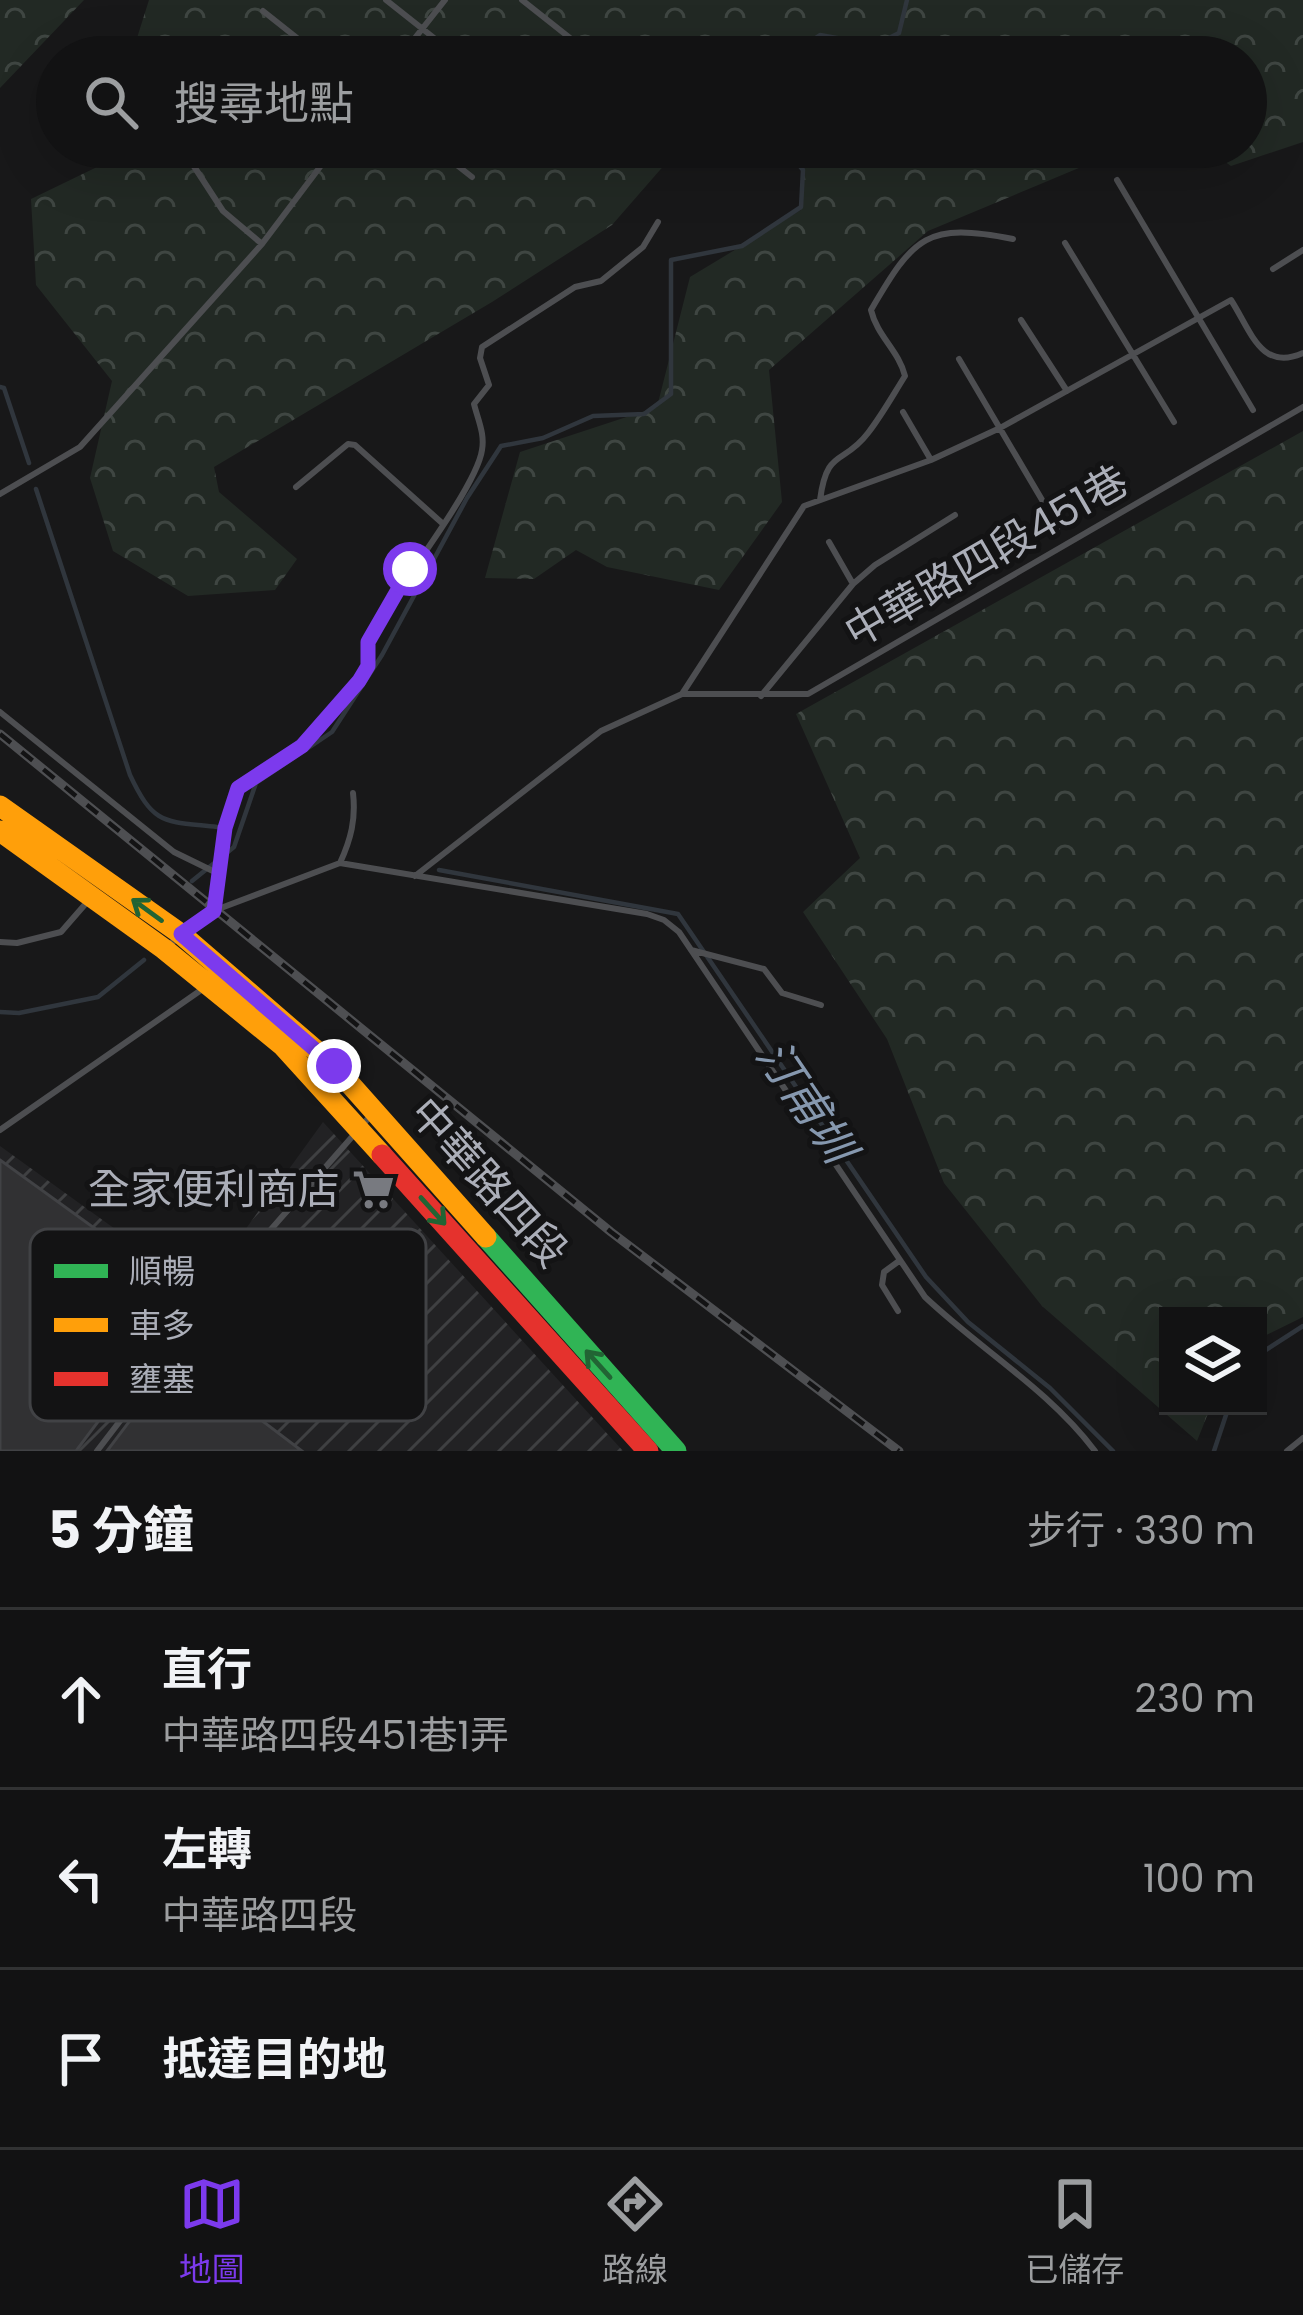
<!DOCTYPE html>
<html lang="zh-TW">
<head>
<meta charset="utf-8">
<style>
  :root { --surface:#121213; --page:#1b1b1c; --text:#f1f3f6; --muted:#9c9ea0; --line:#313233; --accent:#7c3aed }
  body { margin:0; font-family:Poppins,"Noto Sans TC",sans-serif; background:var(--page); color:var(--text) }
  .controls { position:absolute; right:36px; bottom:36px; display:grid; overflow:hidden; border-radius:0px; box-shadow:0 12px 48px #0002 }
  .controls button { width:108px; height:108px; display:grid; place-items:center; padding:0; border:0; border-bottom:3px solid var(--line); background:var(--surface); color:var(--text); font:60px sans-serif }
  .stop { position:absolute; width:36px; height:36px; margin:-27px; border:9px solid #7c3aed; border-radius:50%; background:#fff }
  .stop.end { background:#7c3aed; border-color:#fff; box-shadow:0 3px 12px #0008 }
  .list { margin:0; padding:0; list-style:none }
  h2 { display:flex; justify-content:space-between; align-items:center; height:156px; margin:0; padding:0 48px; font-size:51px }
  h2 small { font-size:39px; font-weight:400; color:var(--muted) }
  .list li { display:grid; grid-template-columns:78px 1fr auto; gap:36px; align-items:center; box-sizing:border-box; height:180px; padding:0 48px; border-top:3px solid var(--line) }
  .list b { display:block; font-size:45px; white-space:nowrap }
  .list p { margin:0; font-size:39px; white-space:nowrap; color:var(--muted) }
  .list em { font-size:39px; font-style:normal; color:var(--muted) }
  .icon { flex:none; width:66px; height:66px; fill:none; stroke:currentColor; stroke-width:2; stroke-linecap:round; stroke-linejoin:round }
  .map { position:relative; flex:none; width:1303px; height:1451px; overflow:hidden }
  .search { position:absolute; background:var(--surface); box-shadow:0 12px 48px #0002; left:36px; right:36px; top:36px; height:132px; display:flex; align-items:center; gap:30px; box-sizing:border-box; padding:0 42px; border-radius:66px; color:var(--muted); font-size:45px }
  .sheet { height:696px; background:var(--surface) }
  nav { display:flex; justify-content:space-around; align-items:center; box-sizing:border-box; height:168px; border-top:3px solid var(--line); background:var(--surface); font-size:33px; color:var(--muted) }
  nav a { display:grid; justify-items:center; gap:6px }
  nav .on { color:var(--accent) }
  .map>svg:first-child { display:block }
  .industrial { fill:url(#industrial-furrows) }
  .forest { fill:url(#forest-crowns) }
  .lines { fill:none; stroke-linecap:round; stroke-linejoin:round }
  .stream { stroke:#30363d; stroke-width:4.5 }
  .building { fill:#313133; stroke:#414245; stroke-width:3 }
  .lane { stroke:#4d4e51; stroke-width:6 }
  .fast { stroke:#30b455; stroke-width:21 }
  .slow { stroke:#ff9f0a; stroke-width:21 }
  .jam { stroke:#e5322d; stroke-width:21 }
  .rail-casing { stroke:#4e4f52; stroke-width:9 }
  .rail { stroke:#131314; stroke-width:4.5; stroke-dasharray:14; stroke-linecap:butt }
  .oneway { stroke:#226434 }
  .route { stroke:#7c3aed; stroke-width:15 }
  .labels { text-anchor:middle; stroke-width:10; stroke-linejoin:round; paint-order:stroke }
  .street-label { font-size:42px; fill:#abaeb8; stroke:#131314 }
  .poi-label { font-size:42px; fill:#abaeb8; stroke:#131314; text-anchor:end }
  .water-label { font-size:45px; font-style:italic; fill:#8698af; stroke:#131314 }
  .key { fill:#131314; stroke:#414245; stroke-width:3 }
  .key-label { font-size:33px; fill:#abaeb8 }
</style>
</head>
<body>
<div class="map">
<svg width="1303" height="1451" viewBox="0 0 1303 1451">
  <defs>
    <pattern id="industrial-furrows" width="10" height="10" patternUnits="userSpaceOnUse" patternTransform="scale(3)"><rect width="10" height="10" fill="#222224"/><path d="M-1 1l2-2M0 10L10 0M9 11l2-2" fill="none" stroke="#3f4042"/></pattern>
    <pattern id="forest-crowns" width="20" height="18" patternUnits="userSpaceOnUse" patternTransform="scale(3)"><rect width="20" height="18" fill="#222924"/><path d="M2 6a3 3 0 1 1 6 0M12 15a3 3 0 1 1 6 0" fill="none" stroke="#3f4642"/></pattern>
  </defs>
  <rect width="100%" height="100%" fill="#181819"/>
  <!-- industrial -->
  <path class="industrial" d="M323,1122l300,329h-623v-305l201,145z"/>
  <!-- forest -->
  <path class="forest" d="M0,0h84l-84,88z
    M149,0h1154v142l-72,24 -27,-19h42v-90h-1115z
    M103,147h577l-68,78 -120,77 -278,165 5,25 78,67 -22,31 -87,6 -75,-45 -23,-73 22,-97 -76,-96 -5,-86 66,-32z
    M781,147h348l-201,84 -159,139 13,132 -63,88 -112,-23 -31,-17 -42,29 -49,-1 35,-126 137,-45 33,-130 111,-67 2,-39z
    M1303,431v886l-45,22v-23h-90v90h43l-14,35 -155,-135 -98,-123 -57,-144 -84,-127 57,-54 -64,-144z"/>
  <g class="lines">
    <!-- stream -->
    <path class="stream" d="M787,57l33,-22 55,10 24,-12 8,-33
      M0,387l4,1 25,75
      M36,489l94,286c24,51 34,46 87,52
      M439,870l239,44 248,363 42,45 82,66 63,63
      M192,881l42,-34 22,-64 76,-51 50,-77 85,-157 34,-52 42,-8 50,-22 51,-2 27,-20v-134l71,-14 59,-39 2,-37 -18,-23
      M0,1012l19,1 79,-16 46,-37
      M1258,1355l45,-29
      M1214,1451l15,-45"/>
  </g>
  <!-- building -->
  <path class="building" d="M0,1160l191,138 -115,153h-76z
    M178,1357l124,94h-195z"/>
  <g class="lines">
    <!-- lane -->
    <path class="lane" d="M386,0l72,57
      M522,0l72,57
      M263,11l58,46
      M400,57l45,-57
      M302,147l22,17
      M434,147l38,30
      M182,148l41,63 39,33
      M1117,180l136,230
      M1065,243l109,179
      M1273,269l30,-19
      M1021,320l46,71
      M959,359l99,168
      M903,412l28,48
      M296,487l52,-43 7,1 87,78
      M0,494l80,-47 182,-203 73,-97
      M820,500c7,-53 23,-34 48,-67 14,-18 25,-38 37,-57 -6,-25 -28,-40 -34,-66 43,-74 56,-88 142,-71
      M829,542l24,42
      M682,694h126l495,-287
      M761,696l92,-112 22,-19 80,-50
      M0,712l174,140 43,21
      M340,863c11,-24 16,-44 13,-70
      M415,876l186,-145 81,-37 122,-188 127,-46 69,-32 231,-128c20,31 30,72 72,53
      M213,911l12,-83 13,-40 63,-42 58,-65 8,-15 1,-24 10,-21c23,-37 99,-135 104,-171 3,-16 -4,-30 -8,-46l15,-19 -9,-27 2,-11 93,-60 26,-6 42,-34 15,-25
      M0,942l17,1 44,-11 27,-31
      M166,947l47,-36 127,-48 307,51 17,6 15,12 246,365c56,53 123,92 170,154
      M691,950l73,19 18,24 39,12
      M0,1130l204,-142
      M898,1311l-16,-26 2,-13 15,-11
      M97,1451l141,-184 134,-153
      M1287,1451l16,-13"/>
    <!-- fast -->
    <path class="fast" d="M486,1237l190,214"/>
    <!-- slow -->
    <path class="slow" d="M0,806l181,128 153,132 152,171
      M0,831l164,118 118,96 100,110"/>
    <!-- jam -->
    <path class="jam" d="M382,1155l266,296"/>
    <defs>
      <path id="rail" d="M0,734l611,498 288,219"/>
    </defs>
    <!-- rail casing -->
    <use href="#rail" class="rail-casing"/>
    <!-- rail -->
    <use href="#rail" class="rail"/>
  </g>
  <!-- one-way arrows -->
  <defs><path id="oneway-shaft" d="M-6 0H5M1.5-3L5.5 0L1.5 3" fill="none" stroke-width="1.6" stroke-linecap="round" stroke-linejoin="round" transform="scale(3)"/></defs>
  <g class="oneway">
    <use href="#oneway-shaft" transform="translate(147 910) rotate(-144)"/>
    <use href="#oneway-shaft" transform="translate(433 1211) rotate(48)"/>
    <use href="#oneway-shaft" transform="translate(598 1364) rotate(-132)"/>
  </g>
  <g class="lines">
    <!-- route -->
    <path class="route" d="M334,1066l-153,-132 33,-23 11,-83 13,-40 64,-42 57,-65 9,-15v-24l42,-73"/>
  </g>
  <!-- icons -->
  <defs>
    <symbol id="supermarket-bare" viewBox="-9 -9 18 18"><path d="M-6-5.5h2.5l.6 2H6L4.5 2H-2.5L-4.4-4H-6ZM-1.5 3.2a1.3 1.3 0 1 0 .1 0ZM3 3.2a1.3 1.3 0 1 0 .1 0Z" fill="#787a80" stroke="#131314" stroke-width="2.5" paint-order="stroke"/></symbol>
  </defs>
  <g fill-rule="evenodd">
    <use href="#supermarket-bare" x="344" y="1160" width="59" height="59"/>
  </g>
  <g class="labels">
    <!-- street labels -->
    <g class="street-label">
      <text transform="translate(986 556) rotate(-30)" y="15">中華路四段451巷</text>
      <text transform="translate(489 1182) rotate(48)" y="15">中華路四段</text>
    </g>
    <!-- poi labels -->
    <g class="poi-label">
      <text x="340" y="1204">全家便利商店</text>
    </g>
    <!-- water labels -->
    <g class="water-label">
      <text transform="translate(806 1101) rotate(56)" y="16">汀甫圳</text>
    </g>
  </g>
  <!-- legend -->
  <rect x="30" y="1229" width="396" height="192" rx="18" class="key"/>
  <rect x="54" y="1264" width="54" height="14" fill="#30b455"/>
  <rect x="54" y="1318" width="54" height="14" fill="#ff9f0a"/>
  <rect x="54" y="1372" width="54" height="14" fill="#e5322d"/>
  <g class="key-label">
    <text x="129" y="1283">順暢</text>
    <text x="129" y="1337">車多</text>
    <text x="129" y="1391">壅塞</text>
  </g>
</svg>
<div class="controls">
<button><svg class="icon" aria-label="layers" viewBox="0 0 24 24"><path d="M12 4l9 5-9 5-9-5zM3 14l9 5 9-5"/></svg></button>
</div>
<div class="stop" style="left:410px;top:569px"></div>
<div class="stop end" style="left:334px;top:1066px"></div>
<div class="search"><svg class="icon" aria-label="search" viewBox="0 0 24 24"><circle cx="10" cy="10" r="6"/><path d="M15 15l6 6"/></svg>搜尋地點</div>
</div>
<section class="sheet">
<h2>5 分鐘<small>步行 · 330 m</small></h2>
<ul class="list">
<li><svg class="icon" aria-label="ahead" viewBox="0 0 24 24"><path d="M12 20V5M6 11l6-6 6 6"/></svg><div><b>直行</b><p>中華路四段451巷1弄</p></div><em>230 m</em></li>
<li><svg class="icon" aria-label="left" viewBox="0 0 24 24"><path d="M17 20v-9H6M10 6l-5 5 5 5"/></svg><div><b>左轉</b><p>中華路四段</p></div><em>100 m</em></li>
<li><svg class="icon" aria-label="arrive" viewBox="0 0 24 24"><path d="M6 21V4h12l-3 4 3 4H6"/></svg><div><b>抵達目的地</b></div></li>
</ul>
</section>
<nav>
<a class="on"><svg class="icon" aria-label="map" viewBox="0 0 24 24"><path d="M3 6l6-2 6 2 6-2v14l-6 2-6-2-6 2zM9 4v14M15 6v14"/></svg>地圖</a>
<a><svg class="icon" aria-label="directions" viewBox="0 0 24 24"><path d="M12 3l9 9-9 9-9-9zM9 14v-3h6M13 9l2 2-2 2"/></svg>路線</a>
<a><svg class="icon" aria-label="saved" viewBox="0 0 24 24"><path d="M7 4h10v16l-5-4-5 4z"/></svg>已儲存</a>
</nav>
</body>
</html>
